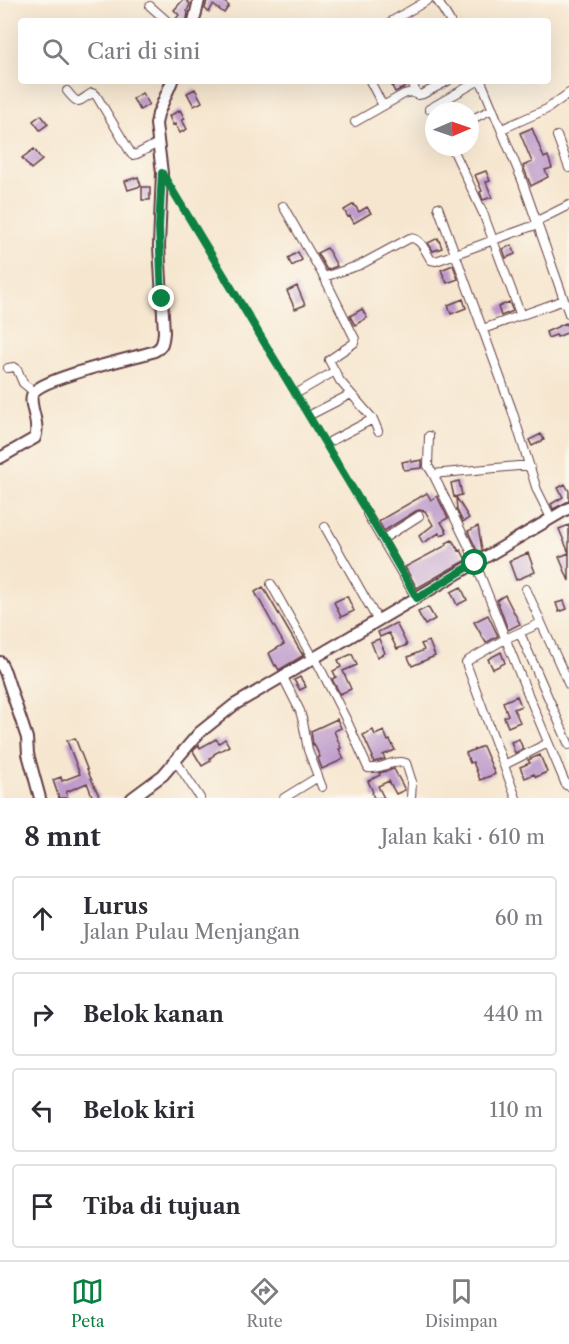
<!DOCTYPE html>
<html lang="id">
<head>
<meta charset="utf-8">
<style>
  :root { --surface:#fff; --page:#f2f2f3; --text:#2b2b33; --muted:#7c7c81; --line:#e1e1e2; --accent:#0b8043 }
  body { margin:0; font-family:"Libre Caslon Text",serif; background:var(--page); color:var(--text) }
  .compass { position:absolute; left:425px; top:102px; width:54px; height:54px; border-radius:50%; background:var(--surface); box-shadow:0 6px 24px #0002; rotate:88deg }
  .stop { position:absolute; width:18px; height:18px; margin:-14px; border:4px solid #0b8043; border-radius:50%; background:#fff }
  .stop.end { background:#0b8043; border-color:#fff; box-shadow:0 2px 6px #0008 }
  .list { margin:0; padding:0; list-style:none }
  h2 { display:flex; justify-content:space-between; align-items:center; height:78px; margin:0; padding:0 24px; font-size:26px }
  h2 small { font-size:20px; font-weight:400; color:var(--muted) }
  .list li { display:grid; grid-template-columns:39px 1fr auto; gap:18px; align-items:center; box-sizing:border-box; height:84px; margin:0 12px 12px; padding:0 12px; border:2px solid var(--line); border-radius:6px }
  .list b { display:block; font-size:22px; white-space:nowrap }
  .list p { margin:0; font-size:20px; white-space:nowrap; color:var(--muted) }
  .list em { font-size:20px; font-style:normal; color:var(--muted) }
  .icon { flex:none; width:33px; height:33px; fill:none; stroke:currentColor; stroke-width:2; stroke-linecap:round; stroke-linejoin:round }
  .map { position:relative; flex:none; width:569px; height:798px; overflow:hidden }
  .search { position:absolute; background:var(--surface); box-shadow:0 6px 24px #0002; left:18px; right:18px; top:18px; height:66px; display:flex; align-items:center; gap:15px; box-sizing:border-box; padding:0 21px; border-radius:6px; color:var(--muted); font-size:22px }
  .sheet { height:462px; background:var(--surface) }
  nav { display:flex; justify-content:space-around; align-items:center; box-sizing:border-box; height:84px; border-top:2px solid var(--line); background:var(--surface); font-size:16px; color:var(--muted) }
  nav a { display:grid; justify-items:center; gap:3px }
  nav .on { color:var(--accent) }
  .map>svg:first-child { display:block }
  .building { fill:#bd9acb }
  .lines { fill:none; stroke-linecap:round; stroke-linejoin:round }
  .street-casing { stroke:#643d44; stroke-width:10 }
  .secondary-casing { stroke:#643d44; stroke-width:14 }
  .path { stroke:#643d44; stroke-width:1.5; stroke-dasharray:4.5 4.5; stroke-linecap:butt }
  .street { stroke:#fff; stroke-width:8 }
  .secondary { stroke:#fff; stroke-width:10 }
  .route { stroke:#0b8043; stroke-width:8 }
</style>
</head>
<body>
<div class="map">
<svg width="569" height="798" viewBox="0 0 569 798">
  <rect width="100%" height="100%" fill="#fbf7ec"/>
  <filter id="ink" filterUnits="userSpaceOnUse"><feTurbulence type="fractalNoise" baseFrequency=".0167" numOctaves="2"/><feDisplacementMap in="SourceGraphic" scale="12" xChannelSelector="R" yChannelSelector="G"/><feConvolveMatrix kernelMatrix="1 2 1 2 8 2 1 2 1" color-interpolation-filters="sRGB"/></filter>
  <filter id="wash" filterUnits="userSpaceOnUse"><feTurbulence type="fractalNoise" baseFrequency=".008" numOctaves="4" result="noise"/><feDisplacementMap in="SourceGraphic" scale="24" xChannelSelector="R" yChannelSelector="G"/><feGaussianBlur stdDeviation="1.35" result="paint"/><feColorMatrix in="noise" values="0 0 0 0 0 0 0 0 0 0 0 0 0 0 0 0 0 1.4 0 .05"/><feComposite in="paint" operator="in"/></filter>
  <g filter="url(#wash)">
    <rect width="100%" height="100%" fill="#f6e6cf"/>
    <g id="blocks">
      <!-- building -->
      <path class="building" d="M183,0h3l4,4 -3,7 1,1 -1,7 -2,2h-11l5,-6 -5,-5z
        M207,0h15l7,6 -5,7 -11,-8 -4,7 -4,-3z
        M400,81h6l1,5 -12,6 -3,-6z
        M195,89l7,13 -8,4 -7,-13z
        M142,93l7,11 -9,6 -7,-11z
        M180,110l5,9 -3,1 5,9 -7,4 -5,-9 -2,1 -4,-9z
        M41,115l7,9 -8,6 -7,-9z
        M532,128l12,30 4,-2 4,12 -7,2 3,7 -17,9 -8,-20 9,-4 -12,-29z
        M34,149l8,11 -11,9 -9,-11z
        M486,171l4,10 -4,1 6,15 -9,3 -3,-8 2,-1 -7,-16z
        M138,177l3,9 -13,4 -3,-9z
        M142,187h8v13h-8z
        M354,204l5,8 8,-5 4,6 -17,10 -4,-7 -2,1 -4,-7z
        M438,238l4,10 -9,3 -5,-8z
        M512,245l3,9 -9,4 -3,-9z
        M327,248l10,18 -10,4 -10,-17z
        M298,252l4,8 -10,6 -4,-8z
        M453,265l5,14 -11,4 -6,-13z
        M297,286l8,19 -10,4 -8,-18z
        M463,299l3,9 -15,6 -3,-9z
        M509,302l4,9 -12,5 -3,-9z
        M362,309l5,9 -12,7 -5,-9z
        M566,323l3,9 -12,5 -1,-2 -8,3 -2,-6z
        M541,434l3,6 -12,6 -3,-6z
        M411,460v2l11,-2v8l-18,2 -2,-8z
        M459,481l3,14 -8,2 -3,-14z
        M565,484l4,7v10l-16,8 -2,-5 12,-7 -5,-9z
        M427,493l4,7 6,-4 11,22 -7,4 6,10 -6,4 -2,-3 -16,10 -4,-7 14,-11 -8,-14 -6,-1 -3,1 -32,20 -5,-9 3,-3z
        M456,497l13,21 -6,4 -6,-12z
        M569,525v56l-10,-24 10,-4 -10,-24z
        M478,526l4,24 -4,3 -10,-22z
        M452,540l7,11 2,-1 5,10 -49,28 -12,-21 42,-22 -1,-2z
        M528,553l7,19 -19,8 -7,-19z
        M263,587l39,67 1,-1 1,2 -25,15 -3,-5 -1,1 -6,-13 15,-9 -29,-52z
        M461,587l6,13 -10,5 -6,-13z
        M505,595l15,29 -12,6 -11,-30z
        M347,596l7,15 -13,6 -7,-15z
        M564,601l3,8 -8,3 -3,-9z
        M428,607l7,12 -10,6 -7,-13z
        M488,615l10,21 -12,7 -12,-21z
        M396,623l11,22 -10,4 -8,-16 -9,4 -2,-5z
        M379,639l6,14 -8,4 -6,-15z
        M429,641l6,15 -23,10 -4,-9 16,-7 -3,-6z
        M501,652l4,11 -12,6 -5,-10z
        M352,654l5,11 -14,6 8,18 -11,5 -8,-15 4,-2 -3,-6 8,-4 -3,-7z
        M300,677l6,10 -6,3 -6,-10z
        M517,696l4,10 -7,3 6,13 -12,5 -4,-10 4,-2 -5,-13z
        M337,719l4,9 -7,3 7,17 -2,1 5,10 -22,10 -4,-11 2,-1 -6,-13 -1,1 -2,-14z
        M373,730l2,5 9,-4 4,10 2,-1 5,10 -12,5 2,4 -11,3 -2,-4 1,-1 -10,-22z
        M75,738l14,36 11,24h-7l-6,-15 -21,9 2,6h-9l-6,-18 8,-3 1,4 18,-7 -13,-33z
        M216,739l3,4 6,-4 4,7 -15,8v1l-4,3 1,3 -9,5 -9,-15 6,-6 1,3z
        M519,739l4,10 -8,4 -4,-11z
        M483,746l12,28 -15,6 -7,-18 -3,1 -4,-10z
        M540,755l7,17 -11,5 -2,-3 -9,4 -5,-11 10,-4 -2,-3z
        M394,769l11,21 -9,4 -7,-13 -11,5 6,12h-10l-2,-5 1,-1 -5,-11 12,-6 -1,-2z"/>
    </g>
  </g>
  <g filter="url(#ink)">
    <use href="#blocks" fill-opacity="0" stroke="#643d44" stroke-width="1.5"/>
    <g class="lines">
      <defs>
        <path id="street" d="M437,0l13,21
          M150,6l17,15
          M392,21l36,-21
          M370,81l13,25
          M412,81l4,12
          M481,81l41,99 47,134
          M67,91c12,15 10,11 25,2l4,2 36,60 5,-1 21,-11
          M429,109l49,-28
          M470,120l23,-11
          M355,122l49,-28 7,-2 7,3 5,-1 25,-13
          M502,129l45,-20 22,-16
          M557,136l12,32
          M452,147l31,66 38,103
          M283,206l41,71 31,62 -1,4 -25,17 11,21 33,38 5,12
          M438,207l74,203 25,80 14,28
          M537,221l32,-16
          M324,277l36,-12 50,-27c11,0 15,13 21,22l5,1 102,-37
          M483,329l81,-29
          M8,368l6,-1 3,2 6,14 11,9
          M299,392l36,-21
          M312,414l39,-20
          M429,436l-1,30 5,8 85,-8h8l4,2
          M331,441l42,-22
          M433,474l36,73 51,128 46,110 3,1
          M367,514l49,84
          M325,527l53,94
          M383,539l36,-23
          M271,584l42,75
          M526,589l43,96
          M520,633l49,112
          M315,658l33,65 20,45c13,2 24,-9 38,-5l6,19 -1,16
          M283,677l17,34 3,11 5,28 14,37
          M176,761l24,37
          M504,765l44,-22
          M284,798l34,-21
          M516,798l-50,-135 3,-3 36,-21 36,-16"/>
        <path id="secondary" d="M194,21l5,-21
          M0,458l35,-20c6,-15 -8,-35 -2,-45 9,-15 99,-35 119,-41 11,-4 11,-10 12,-20l-5,-86 3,-73 -6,-49 2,-10 14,-33
          M0,662l5,10 22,66 1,16 12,44
          M132,798l31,-23 36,-42 35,-28 335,-197"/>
      </defs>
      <!-- street casing -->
      <use href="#street" class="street-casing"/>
      <!-- secondary casing -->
      <use href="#secondary" class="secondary-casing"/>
      <!-- path -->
      <path class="path" d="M171,188l121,202
        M298,399l6,11
        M312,422l11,19
        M327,448l36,60"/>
      <!-- street -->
      <use href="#street" class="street"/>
      <!-- secondary -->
      <use href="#secondary" class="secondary"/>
    </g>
  </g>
  <g class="lines" filter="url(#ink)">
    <!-- route -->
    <path class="route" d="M162,299l-3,-72 3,-54 221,366 34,59 58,-35"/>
  </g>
</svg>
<svg class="compass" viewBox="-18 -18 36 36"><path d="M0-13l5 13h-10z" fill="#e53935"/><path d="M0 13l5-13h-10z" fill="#7c7c81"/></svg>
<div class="stop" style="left:475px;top:563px"></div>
<div class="stop end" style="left:162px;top:299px"></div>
<div class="search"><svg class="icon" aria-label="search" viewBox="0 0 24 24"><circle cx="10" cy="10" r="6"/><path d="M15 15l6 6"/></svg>Cari di sini</div>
</div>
<section class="sheet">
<h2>8 mnt<small>Jalan kaki · 610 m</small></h2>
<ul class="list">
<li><svg class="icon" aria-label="ahead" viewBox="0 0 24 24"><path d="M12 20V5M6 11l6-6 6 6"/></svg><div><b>Lurus</b><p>Jalan Pulau Menjangan</p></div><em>60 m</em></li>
<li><svg class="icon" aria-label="right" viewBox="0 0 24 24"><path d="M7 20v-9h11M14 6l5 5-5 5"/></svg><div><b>Belok kanan</b></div><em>440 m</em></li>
<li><svg class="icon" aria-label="left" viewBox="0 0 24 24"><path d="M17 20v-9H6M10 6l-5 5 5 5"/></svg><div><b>Belok kiri</b></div><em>110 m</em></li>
<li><svg class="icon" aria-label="arrive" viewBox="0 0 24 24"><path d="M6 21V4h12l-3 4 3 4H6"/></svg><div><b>Tiba di tujuan</b></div></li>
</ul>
</section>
<nav>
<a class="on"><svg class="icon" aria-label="map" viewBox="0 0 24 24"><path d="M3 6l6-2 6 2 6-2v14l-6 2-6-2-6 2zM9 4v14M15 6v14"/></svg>Peta</a>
<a><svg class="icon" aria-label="directions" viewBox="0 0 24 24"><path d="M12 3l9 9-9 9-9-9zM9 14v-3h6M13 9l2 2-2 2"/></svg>Rute</a>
<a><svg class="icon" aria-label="saved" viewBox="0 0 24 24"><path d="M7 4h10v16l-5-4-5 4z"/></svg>Disimpan</a>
</nav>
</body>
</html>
